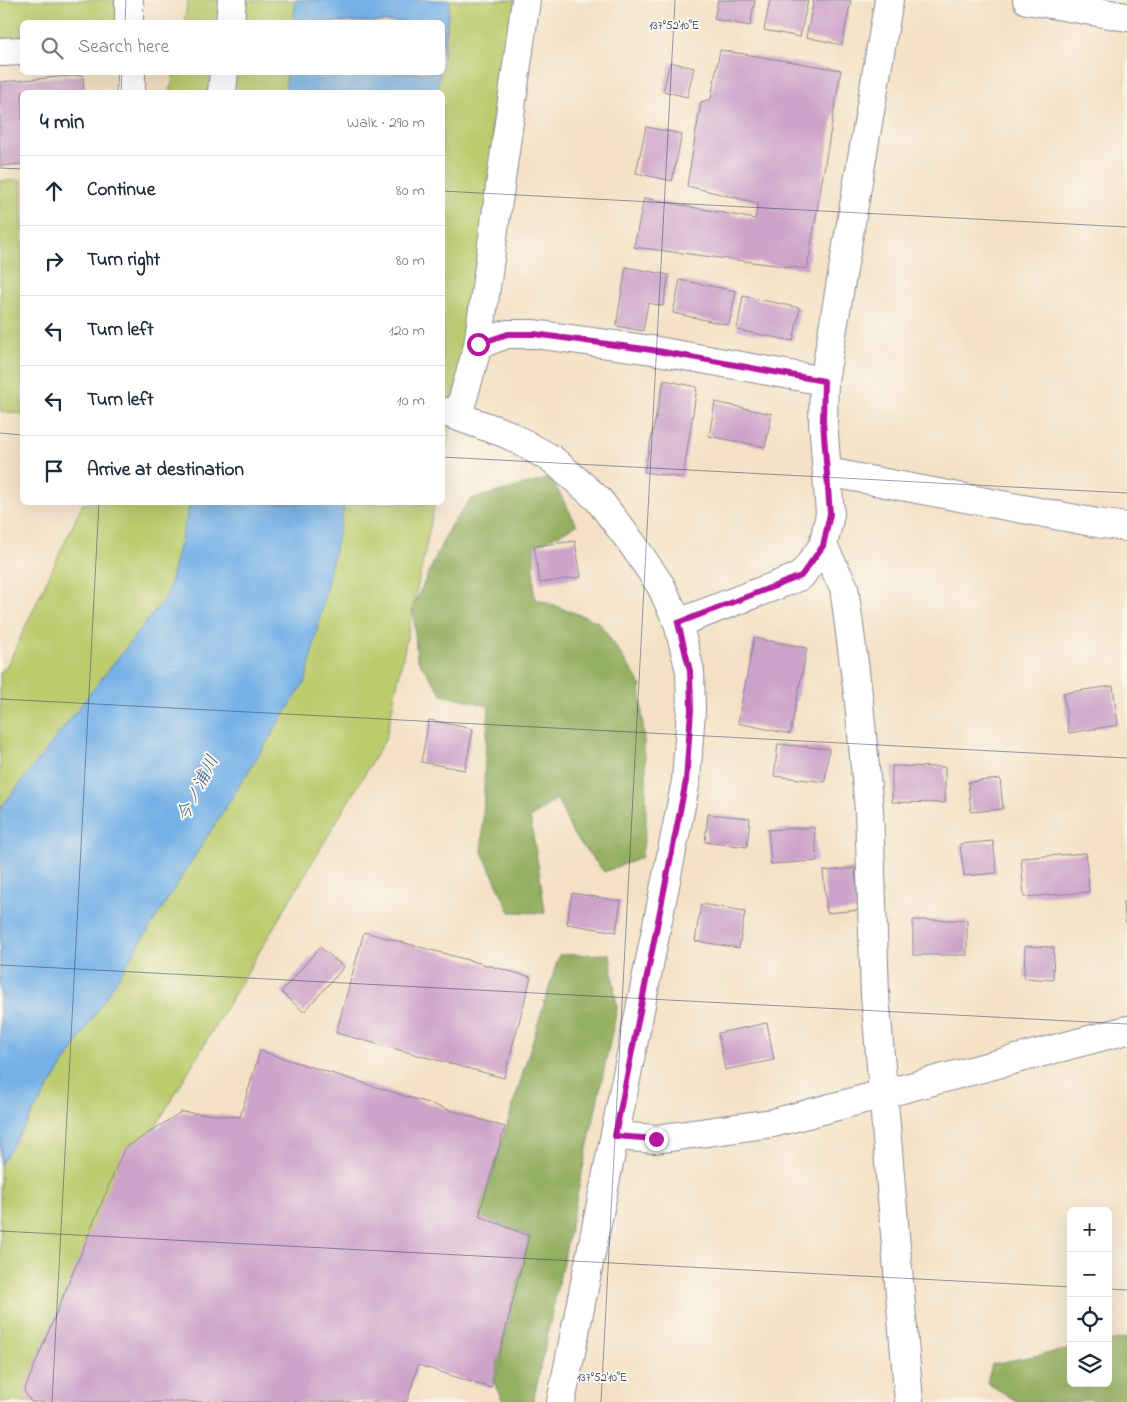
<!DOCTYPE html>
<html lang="en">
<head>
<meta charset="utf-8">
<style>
  :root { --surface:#fff; --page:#f2f2f3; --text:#1f2937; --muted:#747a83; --line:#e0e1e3 }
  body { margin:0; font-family:"Indie Flower","Klee One",sans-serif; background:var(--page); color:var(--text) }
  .controls { position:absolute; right:15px; bottom:15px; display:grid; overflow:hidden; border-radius:8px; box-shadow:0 5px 20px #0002 }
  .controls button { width:45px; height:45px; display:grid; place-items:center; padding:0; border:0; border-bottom:1px solid var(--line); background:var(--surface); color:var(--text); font:25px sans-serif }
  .stop { position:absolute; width:15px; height:15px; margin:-11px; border:4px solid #b5179e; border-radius:50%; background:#fff }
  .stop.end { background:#b5179e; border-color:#fff; box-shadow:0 1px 5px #0008 }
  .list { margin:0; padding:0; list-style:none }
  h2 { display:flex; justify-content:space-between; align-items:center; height:65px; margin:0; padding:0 20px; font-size:21px }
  h2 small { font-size:16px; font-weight:400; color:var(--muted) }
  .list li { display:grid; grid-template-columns:32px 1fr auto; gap:15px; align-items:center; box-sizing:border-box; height:70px; padding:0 20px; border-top:1px solid var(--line) }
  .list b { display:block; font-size:19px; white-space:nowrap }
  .list em { font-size:16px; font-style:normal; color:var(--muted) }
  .icon { flex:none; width:28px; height:28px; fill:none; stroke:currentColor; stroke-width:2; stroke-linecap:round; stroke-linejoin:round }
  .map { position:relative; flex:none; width:1127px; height:1402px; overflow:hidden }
  .search { position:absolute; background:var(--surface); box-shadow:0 5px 20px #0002; left:20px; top:20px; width:425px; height:55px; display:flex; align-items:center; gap:12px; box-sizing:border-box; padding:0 18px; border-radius:8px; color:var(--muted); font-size:19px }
  .panel { position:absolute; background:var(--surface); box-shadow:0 5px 20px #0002; left:20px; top:90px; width:425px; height:415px; border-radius:8px }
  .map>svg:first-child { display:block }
  .green { fill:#bbcb6d; stroke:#6b7d66 }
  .forest { fill:#94af60; stroke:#586f5f }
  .water { fill:#75b1e7; stroke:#4870a2 }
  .building { fill:#cda3c9 }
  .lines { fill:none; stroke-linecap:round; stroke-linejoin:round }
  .minor-casing { stroke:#888892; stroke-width:30 }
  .minor { stroke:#fff; stroke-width:28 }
  .route { stroke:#b5179e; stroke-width:6 }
  .ticks { fill:none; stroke:#1b2f5e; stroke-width:1; stroke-opacity:0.45 }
  .labels { text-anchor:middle; stroke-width:4; stroke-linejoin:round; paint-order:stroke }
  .water-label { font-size:18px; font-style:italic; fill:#365687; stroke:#fbf7ec }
  .ticks-label { font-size:12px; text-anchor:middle; fill:#1b2f5e; stroke:#fbf7ec; stroke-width:4; stroke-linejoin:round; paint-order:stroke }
</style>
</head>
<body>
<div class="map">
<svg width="1127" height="1402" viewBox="0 0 1127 1402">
  <rect width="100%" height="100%" fill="#fbf7ec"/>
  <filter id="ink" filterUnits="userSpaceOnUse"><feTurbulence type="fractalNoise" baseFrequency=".02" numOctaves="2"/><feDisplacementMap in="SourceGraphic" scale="10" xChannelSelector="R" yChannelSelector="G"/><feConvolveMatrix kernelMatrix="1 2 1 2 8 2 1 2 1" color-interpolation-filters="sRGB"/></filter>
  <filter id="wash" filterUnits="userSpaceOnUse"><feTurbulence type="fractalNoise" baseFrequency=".0096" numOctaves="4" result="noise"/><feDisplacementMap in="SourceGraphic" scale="20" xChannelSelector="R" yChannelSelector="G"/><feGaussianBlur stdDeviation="1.12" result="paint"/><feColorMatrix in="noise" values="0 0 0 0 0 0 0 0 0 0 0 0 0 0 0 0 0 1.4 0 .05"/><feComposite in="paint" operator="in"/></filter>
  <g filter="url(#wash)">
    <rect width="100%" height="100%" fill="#f4e1c5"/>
    <!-- green -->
    <path class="green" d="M0,0h126l-2,22h-102v29l-22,1z
      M188,0h340l-28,189 -57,278 -1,-375h-272l4,-19 268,-1v-50h-258z
      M22,180v234l-22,-3v-230z
      M83,503h352l-49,235 -236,398 -32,266h-118v-729l8,-9z"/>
    <!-- forest -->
    <path class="forest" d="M551,478l26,47 -43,22v51l65,24 41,61 6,89v58l-5,28 -37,14 -31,-38 -16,-35 -27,19 10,58 5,37 -35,-1 -28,-60 3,-95 4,-51 -47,-12 -25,-35 -4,-52 37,-81 21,-27z
      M610,954l7,55 -84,393h-30l-10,-21 36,-145 -50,-20 80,-261z
      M1127,1338v64h-34l-2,-3 -14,3h-59l-31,-19 5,-19 79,-15v34h37v-41z"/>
    <!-- water -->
    <path class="water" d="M296,0h154l-7,57 -1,-35h-149z
      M287,73v-1l153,1 -3,19h-152z
      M190,503h155l-39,177 -306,485v-356l167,-214z"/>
    <g id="blocks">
      <!-- building -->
      <path class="building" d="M718,0h37l-5,26 -36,-7z
        M770,0h38l-8,37 -36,-7z
        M814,0h37l-9,45 -36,-8z
        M720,50l121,20 -34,199 -173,-22 10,-49 111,21 3,-16 -71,-17 14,-84 10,-3z
        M670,62l24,6 -7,29 -24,-6z
        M83,75l1,17h-62v72l-22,2v-84z
        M646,127l36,7 -10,47 -36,-8z
        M626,267l43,8 -6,31 -15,-3 -5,28 -27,-5z
        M680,280l56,11 -7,34 -56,-12z
        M743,296l57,12 -7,33 -56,-11z
        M664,380l33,7 -14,91 -39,-6z
        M715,402l57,12 -7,33 -56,-11z
        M575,541l6,36 -41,6 -6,-37z
        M754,638l53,10 -17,86 -52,-11z
        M1113,686l5,39 -49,8 -6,-40z
        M429,720l44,9 -8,41 -44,-8z
        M778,744l51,5 -4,33 -51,-6z
        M892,766l53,1v36l-53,-1z
        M1000,779l3,30 -32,3 -3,-30z
        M708,814l42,4 -3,29 -42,-5z
        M814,827l3,34 -46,3 -3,-34z
        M993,841l4,32 -33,3 -4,-32z
        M1086,853l3,39 -65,5 -3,-39z
        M855,868l4,42 -32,3 -4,-42z
        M572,893l49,8 -5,31 -49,-8z
        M1127,901v21h-1l-3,-20z
        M701,904l44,7 -6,37 -44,-7z
        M913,920h54v35h-54z
        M364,932l167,45 -27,101 -168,-45z
        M1025,946l29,1 -1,33 -29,-2z
        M320,947l24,20 -40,45 -23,-20z
        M767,1023l7,37 -49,10 -7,-37z
        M260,1051l245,76 -26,89 50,20 -38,152 -73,-23 -11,37h-376l-7,-11 100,-242 57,-37 59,5z"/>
    </g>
  </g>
  <g filter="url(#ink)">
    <use href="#blocks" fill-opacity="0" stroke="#888892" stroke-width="1"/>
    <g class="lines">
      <defs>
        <path id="minor" d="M129,0v22
          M1027,0l100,17
          M230,22l2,-22
          M0,52l22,-1
          M131,72v20
          M222,92l2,-20
          M478,345l29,-11h27l118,16 172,31
          M442,411l65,23 45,25 46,40 33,43 30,44 17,37 12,48 1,39 -5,71 -125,621
          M458,416l20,-71 48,-345
          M827,472l270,51 30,4
          M823,546l21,41 15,115 10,108 6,185 34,407
          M678,623l123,-47 22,-30 7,-32 -7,-93 1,-40 65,-381
          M615,1136l41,3 117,-16 354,-93"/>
      </defs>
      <!-- minor casing -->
      <use href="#minor" class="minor-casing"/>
      <!-- minor -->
      <use href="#minor" class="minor"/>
    </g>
  </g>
  <g class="lines" filter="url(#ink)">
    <!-- route -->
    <path class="route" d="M478,344l30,-10h26l118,16 172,31 -1,40 7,93 -7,32 -22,30 -123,47 12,48 1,39 -5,71 -71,355 41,3"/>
  </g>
  <!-- ticks -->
  <path class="ticks" d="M125,22l1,-22M121,92l1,-20M0,168l22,1M442,191l685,36M0,433l22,2M442,457l685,36M0,699l1127,59M0,965l1127,59M0,1231l1071,56M1108,1289l19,1M52,1402l47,-900M601,1402l74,-1402"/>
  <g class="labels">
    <!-- water labels -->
    <g class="water-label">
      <text transform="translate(197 788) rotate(-63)" y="6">今ノ浦川</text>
    </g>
  </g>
  <g class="ticks-label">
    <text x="674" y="29">137°52'10"E</text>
    <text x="602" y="1381">137°52'10"E</text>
  </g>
</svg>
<div class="controls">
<button>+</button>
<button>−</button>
<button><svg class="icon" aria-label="locate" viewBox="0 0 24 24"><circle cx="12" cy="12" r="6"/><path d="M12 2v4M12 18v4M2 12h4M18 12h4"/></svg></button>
<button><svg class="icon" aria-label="layers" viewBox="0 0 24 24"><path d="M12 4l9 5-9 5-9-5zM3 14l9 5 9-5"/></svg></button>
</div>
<div class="stop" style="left:478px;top:344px"></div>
<div class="stop end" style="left:656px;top:1139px"></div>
<div class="search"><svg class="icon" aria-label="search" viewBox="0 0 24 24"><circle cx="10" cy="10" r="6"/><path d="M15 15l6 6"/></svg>Search here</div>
<section class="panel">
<h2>4 min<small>Walk · 290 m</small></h2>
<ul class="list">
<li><svg class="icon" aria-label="ahead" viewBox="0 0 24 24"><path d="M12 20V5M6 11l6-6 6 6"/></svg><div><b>Continue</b></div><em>80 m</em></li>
<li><svg class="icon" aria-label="right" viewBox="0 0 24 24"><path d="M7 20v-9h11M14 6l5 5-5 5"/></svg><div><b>Turn right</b></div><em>80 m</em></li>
<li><svg class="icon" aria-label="left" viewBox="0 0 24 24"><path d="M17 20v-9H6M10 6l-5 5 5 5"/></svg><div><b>Turn left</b></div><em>120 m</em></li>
<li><svg class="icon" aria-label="left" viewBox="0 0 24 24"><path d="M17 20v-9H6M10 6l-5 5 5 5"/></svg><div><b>Turn left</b></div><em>10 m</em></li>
<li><svg class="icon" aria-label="arrive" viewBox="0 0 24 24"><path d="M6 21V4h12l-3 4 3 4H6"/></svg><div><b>Arrive at destination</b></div></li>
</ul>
</section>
</div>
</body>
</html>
